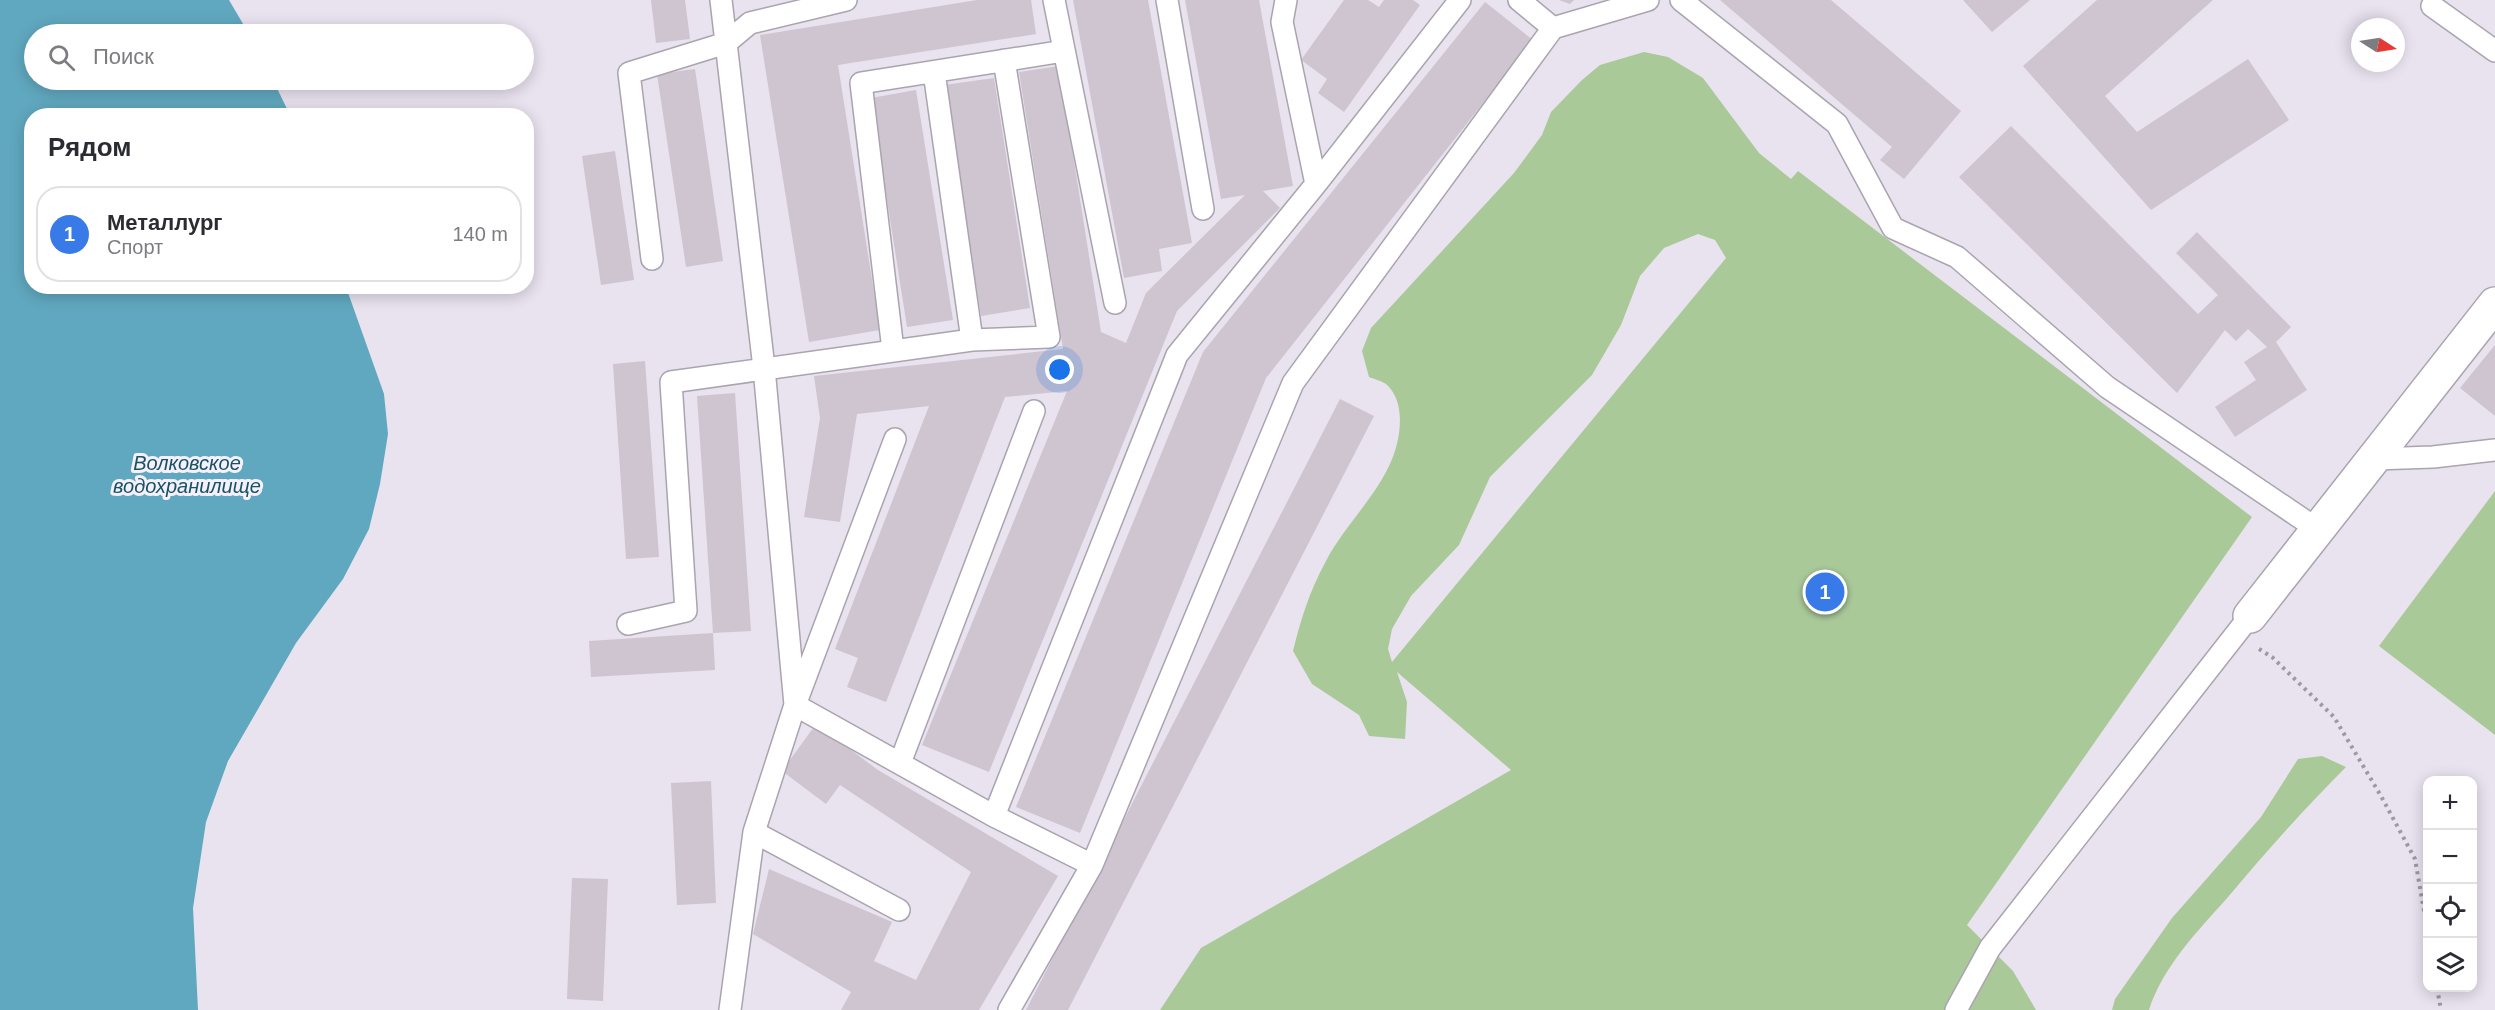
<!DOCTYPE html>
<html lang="ru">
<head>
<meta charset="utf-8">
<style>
  :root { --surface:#fff; --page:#f7f7f7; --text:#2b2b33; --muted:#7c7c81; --line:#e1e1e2; --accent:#397ae9 }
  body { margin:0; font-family:Helvetica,sans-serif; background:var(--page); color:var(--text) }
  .controls { position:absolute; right:18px; bottom:18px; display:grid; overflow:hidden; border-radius:12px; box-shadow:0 3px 15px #0003 }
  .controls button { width:54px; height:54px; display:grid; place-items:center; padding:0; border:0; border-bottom:2px solid var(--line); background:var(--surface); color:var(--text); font:30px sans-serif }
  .compass { position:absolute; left:2351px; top:18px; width:54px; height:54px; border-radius:50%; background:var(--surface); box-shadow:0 3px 15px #0003; rotate:102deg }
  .you { position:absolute; left:1060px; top:370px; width:21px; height:21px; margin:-15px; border:4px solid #fff; border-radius:50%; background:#1a73e8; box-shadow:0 0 0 9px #1a73e833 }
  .badge { display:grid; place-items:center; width:39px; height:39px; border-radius:50%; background:var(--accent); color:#fff; font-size:20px; font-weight:700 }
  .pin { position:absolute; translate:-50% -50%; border:3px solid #fff; box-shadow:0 2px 6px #0006 }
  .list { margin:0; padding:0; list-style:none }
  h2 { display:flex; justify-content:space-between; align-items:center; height:78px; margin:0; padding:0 24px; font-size:26px }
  h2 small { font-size:20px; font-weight:400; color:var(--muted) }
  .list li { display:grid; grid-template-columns:39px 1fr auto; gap:18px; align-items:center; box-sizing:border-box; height:96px; margin:0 12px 12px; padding:0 12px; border:2px solid var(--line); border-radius:24px }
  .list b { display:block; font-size:22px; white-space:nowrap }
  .list p { margin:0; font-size:20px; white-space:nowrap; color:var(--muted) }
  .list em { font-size:20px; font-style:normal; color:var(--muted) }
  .icon { flex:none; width:33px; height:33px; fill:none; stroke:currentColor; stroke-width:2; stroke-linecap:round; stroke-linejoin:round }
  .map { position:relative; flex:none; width:2495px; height:1010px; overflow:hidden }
  .search { position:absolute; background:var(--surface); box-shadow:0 3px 15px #0003; left:24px; top:24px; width:510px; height:66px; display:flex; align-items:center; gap:15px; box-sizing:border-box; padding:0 21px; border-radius:33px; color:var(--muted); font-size:22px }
  .panel { position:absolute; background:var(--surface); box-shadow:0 3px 15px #0003; left:24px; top:108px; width:510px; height:186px; border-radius:24px }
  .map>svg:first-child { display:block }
  .green { fill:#aac999; fill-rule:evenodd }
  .water { fill:#60a8bf }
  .building { fill:#cec5d0 }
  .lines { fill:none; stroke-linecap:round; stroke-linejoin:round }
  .lane-casing { stroke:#aaa4b0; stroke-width:24 }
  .street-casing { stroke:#aaa4b0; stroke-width:36 }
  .path { stroke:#9d98a2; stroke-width:4; stroke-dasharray:3 4.5; stroke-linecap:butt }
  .lane { stroke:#fff; stroke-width:21 }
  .street { stroke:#fff; stroke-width:33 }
  .labels { text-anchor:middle; stroke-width:6; stroke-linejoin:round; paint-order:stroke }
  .water-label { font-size:20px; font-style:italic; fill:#165364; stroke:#f6f0fd }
</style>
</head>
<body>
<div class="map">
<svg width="2495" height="1010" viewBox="0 0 2495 1010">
  <rect width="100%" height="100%" fill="#e9e2ef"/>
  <!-- green -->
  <path class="green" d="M1644,52l24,5 35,21 56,75 32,26 7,-8 454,346 -285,408 46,46 23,39h-876l41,-62 310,-178 -114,-98 10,30 -2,37 -36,-3 -10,-21 -47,-31 -19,-33c8,-32 16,-59 33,-90 17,-33 47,-61 63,-95 11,-22 19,-63 -3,-82 -4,-3 -12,-5 -17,-7l-7,-26 9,-23 143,-155 28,-38 9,-23 31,-32 18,-15zM1698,234l17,6 11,18 -334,404 -4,-13 4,-20 19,-33 48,-51 31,-68 102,-102 29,-50 19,-49 24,-28z
    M2495,491v244l-116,-89z
    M2322,756l24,11c-42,42 -80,85 -118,130 -30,34 -65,69 -79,113h-37l3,-11 57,-81 89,-101 37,-58z"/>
  <!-- water -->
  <path class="water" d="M0,0h229l20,34h-215v46h239l17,35 -258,1v170l314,1 38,107 4,40 -8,50 -11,45 -26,50 -47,64 -68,118 -22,61 -13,86 5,102h-198z"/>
  <!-- building -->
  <path class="building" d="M651,0h34l5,39 -34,4z
    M977,0h54l5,34 -198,31 42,265 -71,12 -49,-307z
    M1073,0h75l44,243 -33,6 3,22 -38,7z
    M1185,0h74l34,186 -30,5 17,17 -103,103 -188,461 -67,-27 145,-354 -62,6 -119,305 -39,-15 11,-29 -23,-9 94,-243 -72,8 -17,108 -36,-5 16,-99 -6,-42 249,-27 -44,-277 40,-6 42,266 25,11 20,-50 99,-98 -24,4z
    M1344,0h24l11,7 5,-7h29l7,5 -76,107 -26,-19 9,-14 -26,-19z
    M1559,0h15l-4,4z
    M1720,0h111l130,111 -57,68 -24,-19 12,-13z
    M1963,0h67l-38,32z
    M2097,0h116l-108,96 32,36 111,-73 41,61 -138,90 -128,-144z
    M1485,2l48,38 -267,338 -186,455 -64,-26 187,-455z
    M695,69l28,192 -37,6 -29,-193z
    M994,78l36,230 -49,8 -37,-231z
    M916,90l37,230 -46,7 -36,-229z
    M2011,126l187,188 20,-19 -42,-42 21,-21 94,95 -15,15 31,48 -72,47 -20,-30 41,-27 -12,-18 23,-15 -19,-18 -12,12 -11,-11 -48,63 -218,-216z
    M615,151l19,129 -33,5 -19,-129z
    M2495,345v71l-35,-28z
    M645,361l14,196 -33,2 -13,-195z
    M735,393l16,238 -38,2 -16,-237z
    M1340,399l34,17 -306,594h-42z
    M713,633l2,37 -124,7 -2,-36z
    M816,724l62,46 180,106 -79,134h-138l10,-18 -98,-58 16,-65 123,53 -18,39 42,19 55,-108 -131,-87 -14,19 -44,-33z
    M711,781l5,122 -39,2 -6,-122z
    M572,878l36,1 -5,122 -36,-2z"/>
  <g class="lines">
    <defs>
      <path id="lane" d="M721,0l43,368 31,337 199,111
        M1054,0l61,303
        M1167,0l36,209
        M1286,0l-4,22 34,162
        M1519,0l34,28 95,-28
        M1681,0l156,124 56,104 64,29 150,130 210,142
        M2432,6l63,45
        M934,72l38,268
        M652,259l-23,-186 97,-30 24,-20 96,-23
        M893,350l-32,-267 203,-32
        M895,439l-100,266 -41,127 145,78
        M2375,459l58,-2 62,-7
        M628,624l58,-13 -15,-229 301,-42 77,-3 -45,-277
        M900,763l134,-352
        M1092,865l-98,-49 183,-461 139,-171 144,-184
        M730,1010l24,-178
        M1009,1010l83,-145 201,-482 260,-355
        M1956,1010l34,-62 260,-332"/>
      <path id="street" d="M2250,616l245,-312"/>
    </defs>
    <!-- lane casing -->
    <use href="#lane" class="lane-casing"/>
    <!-- street casing -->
    <use href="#street" class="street-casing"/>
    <!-- path -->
    <path class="path" d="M2259,649l13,8 62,60 47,79 34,63 13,75
      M2437,988l4,22"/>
    <!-- lane -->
    <use href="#lane" class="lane"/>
    <!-- street -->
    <use href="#street" class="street"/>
  </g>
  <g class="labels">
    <!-- water labels -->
    <g class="water-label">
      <text x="187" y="470">Волковское<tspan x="187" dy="23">водохранилище</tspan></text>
    </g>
  </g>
</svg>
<div class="controls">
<button>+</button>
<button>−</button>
<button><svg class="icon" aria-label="locate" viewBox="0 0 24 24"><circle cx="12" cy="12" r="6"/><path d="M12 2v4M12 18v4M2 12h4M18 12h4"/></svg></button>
<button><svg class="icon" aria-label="layers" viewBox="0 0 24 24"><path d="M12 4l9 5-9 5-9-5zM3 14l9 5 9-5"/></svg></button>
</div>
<svg class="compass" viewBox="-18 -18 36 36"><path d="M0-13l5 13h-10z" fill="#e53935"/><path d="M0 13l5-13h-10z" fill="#7c7c81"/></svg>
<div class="you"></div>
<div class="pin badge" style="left:1825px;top:592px">1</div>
<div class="search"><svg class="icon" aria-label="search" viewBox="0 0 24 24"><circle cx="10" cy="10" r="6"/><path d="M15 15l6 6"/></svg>Поиск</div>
<section class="panel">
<h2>Рядом<small></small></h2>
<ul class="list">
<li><span class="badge">1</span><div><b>Металлург</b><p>Спорт</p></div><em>140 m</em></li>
</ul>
</section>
</div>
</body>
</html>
